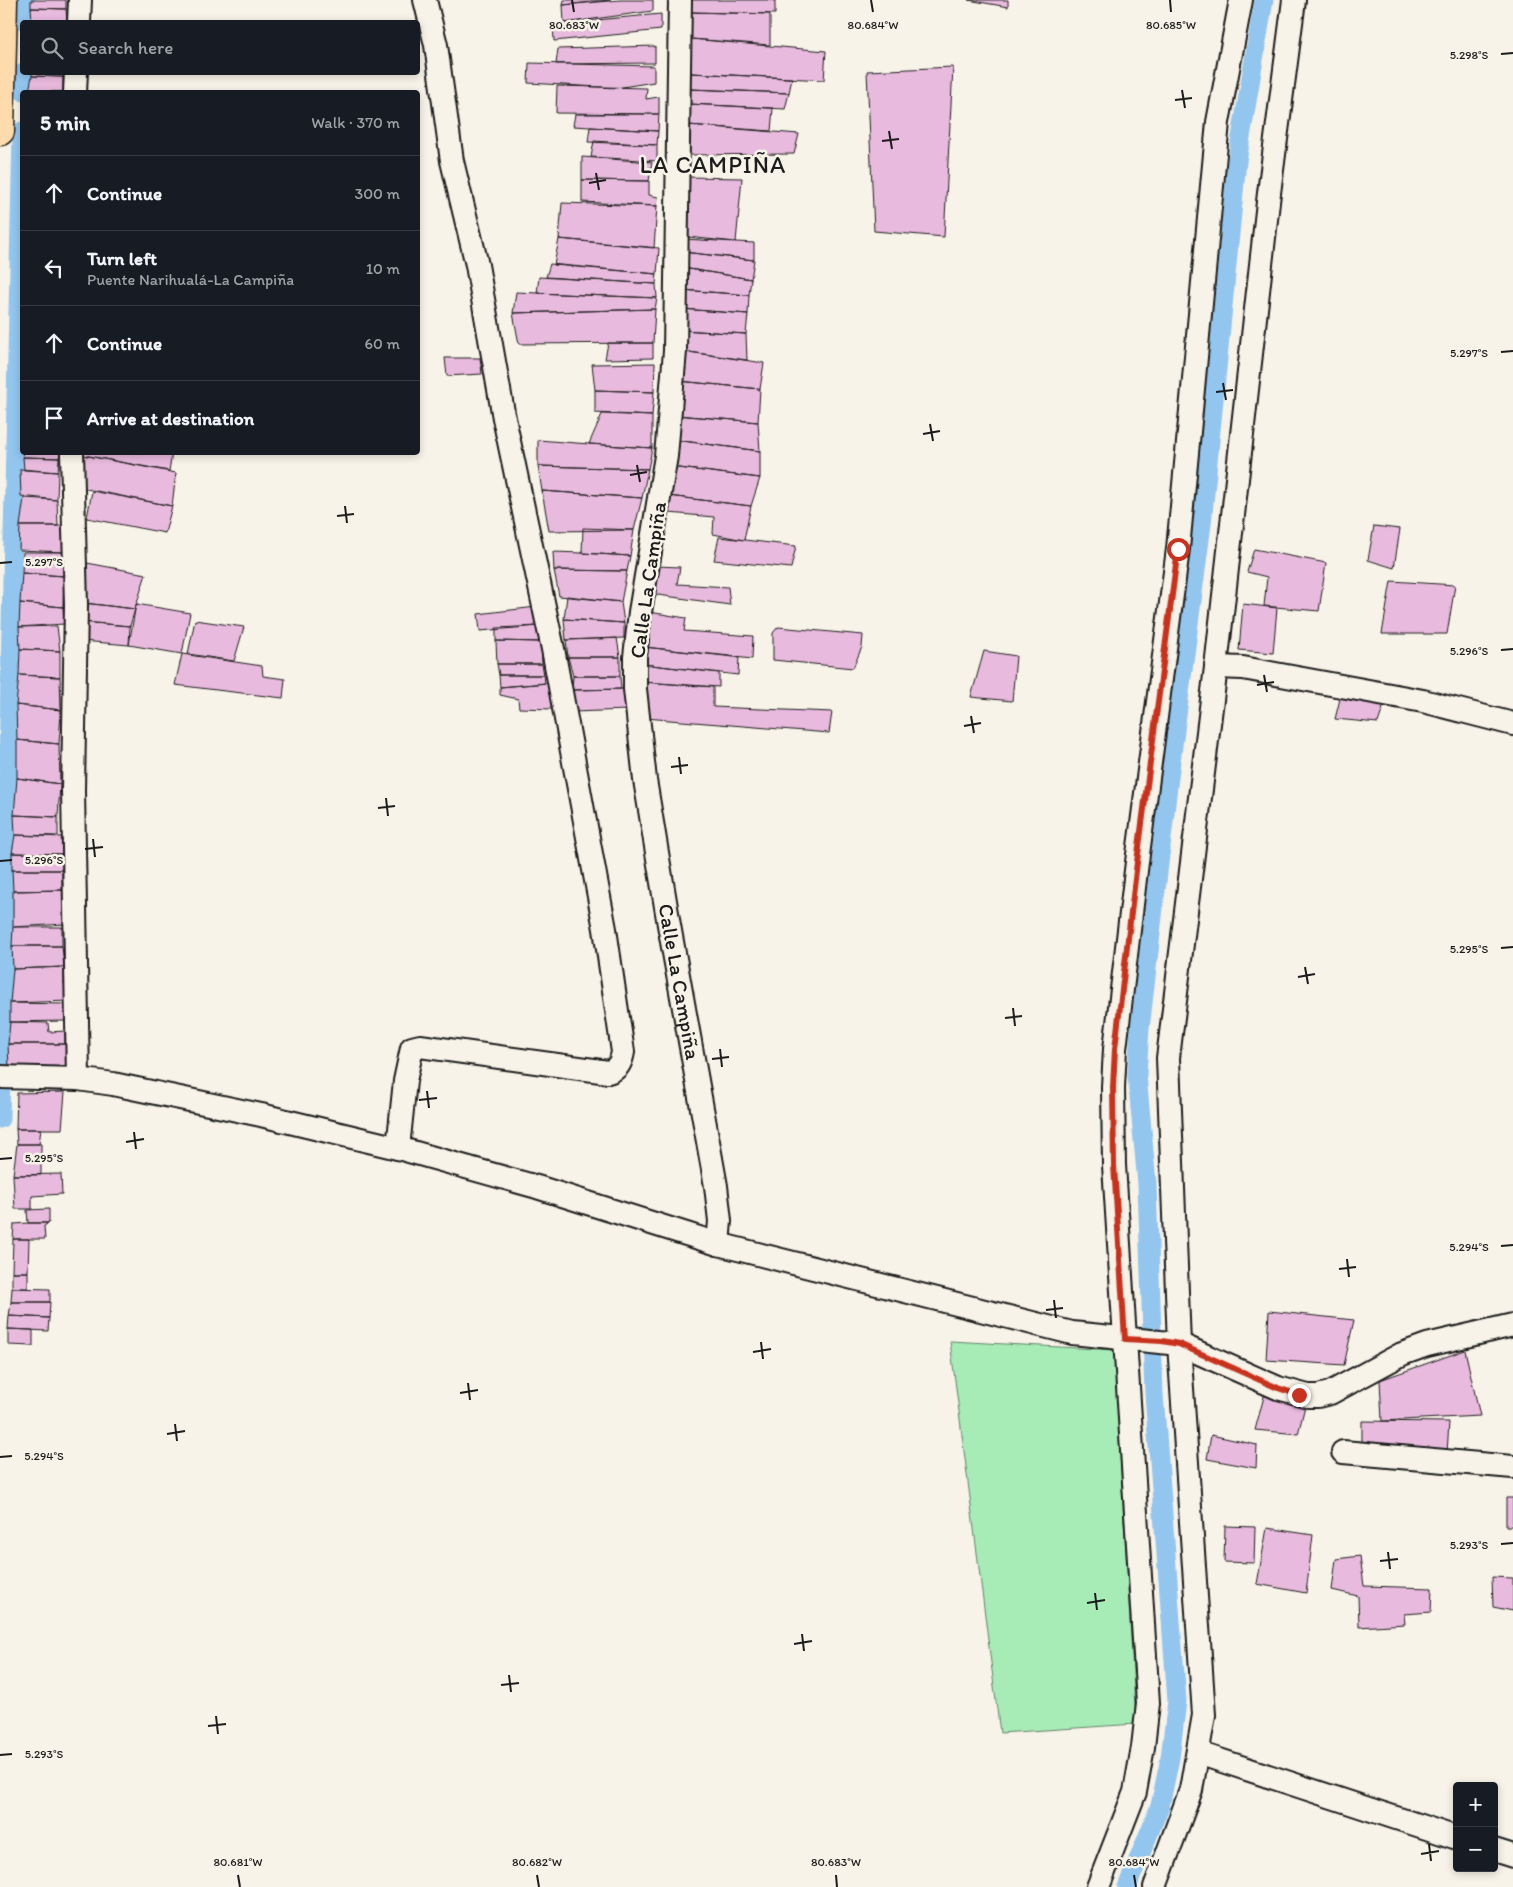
<!DOCTYPE html>
<html lang="en">
<head>
<meta charset="utf-8">
<style>
  :root { --surface:#171b24; --page:#20242c; --text:#f1f3f6; --muted:#9ea1a6; --line:#363941 }
  body { margin:0; font-family:Itim,sans-serif; background:var(--page); color:var(--text) }
  .controls { position:absolute; right:15px; bottom:15px; display:grid; overflow:hidden; border-radius:5px; box-shadow:0 2px 8px #0003 }
  .controls button { width:45px; height:45px; display:grid; place-items:center; padding:0; border:0; border-bottom:1px solid var(--line); background:var(--surface); color:var(--text); font:25px sans-serif }
  .stop { position:absolute; width:15px; height:15px; margin:-11px; border:4px solid #c8321e; border-radius:50%; background:#fff }
  .stop.end { background:#c8321e; border-color:#fff; box-shadow:0 1px 5px #0008 }
  .list { margin:0; padding:0; list-style:none }
  h2 { display:flex; justify-content:space-between; align-items:center; height:65px; margin:0; padding:0 20px; font-size:21px }
  h2 small { font-size:16px; font-weight:400; color:var(--muted) }
  .list li { display:grid; grid-template-columns:32px 1fr auto; gap:15px; align-items:center; box-sizing:border-box; height:75px; padding:0 20px; border-top:1px solid var(--line) }
  .list b { display:block; font-size:19px; white-space:nowrap }
  .list p { margin:0; font-size:16px; white-space:nowrap; color:var(--muted) }
  .list em { font-size:16px; font-style:normal; color:var(--muted) }
  .icon { flex:none; width:28px; height:28px; fill:none; stroke:currentColor; stroke-width:2; stroke-linecap:round; stroke-linejoin:round }
  .map { position:relative; flex:none; width:1513px; height:1887px; overflow:hidden }
  .search { position:absolute; background:var(--surface); box-shadow:0 2px 8px #0003; left:20px; top:20px; width:400px; height:55px; display:flex; align-items:center; gap:12px; box-sizing:border-box; padding:0 18px; border-radius:5px; color:var(--muted); font-size:19px }
  .panel { position:absolute; background:var(--surface); box-shadow:0 2px 8px #0003; left:20px; top:90px; width:400px; height:365px; border-radius:5px }
  .map>svg:first-child { display:block }
  .green { fill:#a7ebb6; stroke:#628469 }
  .lines { fill:none; stroke-linecap:round; stroke-linejoin:round }
  .canal { stroke:#92c6ef; stroke-width:19 }
  .building { fill:#e8bade; stroke:#1c1c1c }
  .minor-casing { stroke:#1c1c1c; stroke-width:26 }
  .major-casing { stroke:#1c1c1c; stroke-width:31 }
  .minor { stroke:#f7f3e8; stroke-width:22 }
  .major { stroke:#fedbac; stroke-width:28 }
  .route { stroke:#c8321e; stroke-width:6 }
  .ticks { fill:none; stroke:#1c1c1c; stroke-width:2 }
  .labels { text-anchor:middle; stroke-width:5; stroke-linejoin:round; paint-order:stroke }
  .street-label { font-size:21px; fill:#1c1c1c; stroke:#f7f3e8 }
  .quarter-label { font-size:24px; letter-spacing:1px; fill:#1c1c1c; stroke:#f7f3e8 }
  .ticks-label { font-size:12px; text-anchor:middle; fill:#1c1c1c; stroke:#f7f3e8; stroke-width:5; stroke-linejoin:round; paint-order:stroke }
</style>
</head>
<body>
<div class="map">
<svg width="1513" height="1887" viewBox="0 0 1513 1887">
  <rect width="100%" height="100%" fill="#f7f3e8"/>
  <filter id="ink" filterUnits="userSpaceOnUse"><feTurbulence type="fractalNoise" baseFrequency=".02" numOctaves="2"/><feDisplacementMap in="SourceGraphic" scale="10" xChannelSelector="R" yChannelSelector="G"/><feConvolveMatrix kernelMatrix="1 2 1 2 8 2 1 2 1" color-interpolation-filters="sRGB"/></filter>
  <g filter="url(#ink)">
    <!-- green -->
    <path class="green" d="M950,1341l164,9 22,374 -136,9z"/>
    <g class="lines">
      <!-- canal -->
      <path class="canal" d="M26,22v-22
        M24,92v-20
        M0,1119l22,-988
        M1127,1887l33,-81 10,-48 7,-57 -23,-307 -7,-210 -10,-109 3,-46 30,-260 32,-245 35,-363 27,-161"/>
    </g>
    <!-- building -->
    <path class="building" d="M31,0h35v9l-35,-1z
      M564,0h47l-48,5z
      M620,0h33v11l-89,12 -1,-18z
      M690,0h85v14l-85,-2z
      M968,0h40v7z
      M31,8l35,1 1,13h-35z
      M690,12l80,2v31l-79,-6z
      M661,14v16l-107,11 -1,-17z
      M691,39l135,12 -2,29 -133,-7z
      M655,46v17l-99,1 2,-15z
      M529,63l125,3v16l-38,6 -88,-5z
      M953,67l-9,170 -70,-6 -7,-160z
      M32,72h32l-1,5 -31,-1z
      M691,73l101,5 -3,15 -99,-4z
      M32,76l31,1v15l-34,-1z
      M557,86l90,2 -1,11 13,-2v17l-103,-1z
      M690,89l99,4 -4,16 -96,-5z
      M29,91l34,1h-34z
      M689,104l84,4 -2,23 -83,-6z
      M575,114h84l-1,17 -85,-5z
      M688,125l111,9 -5,20 -109,1z
      M590,127l68,4 -1,14 -69,-3z
      M594,141l63,4v16l-66,-4z
      M582,157l70,5 -3,19 -67,-1z
      M687,177l55,1 -6,64 -49,-5z
      M582,180l67,1v14l9,2 -1,9 -75,-4z
      M562,203l95,3 -3,42 -95,-9z
      M559,239l100,9 -2,26 -103,-9z
      M683,239l71,4v17l-71,-8z
      M683,252l71,8 -3,19 -68,-11z
      M550,264l107,10 -1,10 -110,-7z
      M683,268l68,11 -2,16 -67,-5z
      M539,277l117,7 1,14 -120,-5z
      M682,290l67,5 -1,19 -66,-5z
      M516,292l21,1 120,5 -2,11 -142,4z
      M655,309l-2,34 -134,1 -6,-31z
      M682,309l66,5 -2,20 -64,-4z
      M682,330l64,4 1,26 -65,-9z
      M608,343h45v15l-48,1z
      M682,351l82,12 -4,26 -81,-8z
      M445,358h35l2,16 -35,2z
      M655,363l-1,29 -59,-2 -3,-26z
      M679,381l81,8 -2,33 -82,-7z
      M595,390l59,2 -2,24 -57,-3z
      M602,414l50,2v32l-63,-4z
      M676,415l82,7 2,29 -85,-11z
      M21,425h1v17h-1z
      M538,440l51,4 63,4 -4,21 -110,-3z
      M675,440l85,11v27l-89,-11z
      M21,442h1v10h38l-1,6 -36,-1z
      M83,452l89,1 -3,18 -86,-16z
      M83,455l93,18 -4,33 -91,-18z
      M23,457l36,1 -1,14 -34,-2z
      M538,466l110,3 -6,29 -100,-7z
      M671,467l89,11 -9,28 -83,-10z
      M20,469l38,3 -1,28 -36,-4z
      M92,491l80,15 -7,27 -78,-15z
      M542,491l100,7 -8,32 -85,1z
      M668,496l83,10 -7,34 -31,-6 1,-17 -45,-4z
      M24,498l33,2 1,26h-38z
      M20,526h44l1,26 -46,-2z
      M1374,526l26,3 -6,39 -26,-8z
      M583,528l51,2 -4,26 -48,-3z
      M719,537l77,9 -5,22 -77,-8z
      M1254,549l72,14 -7,48 -55,-5 3,-29 -20,-5z
      M23,552h42l-1,24 -42,-3z
      M553,552l29,1 48,3 -3,15 -73,-1z
      M87,563l59,11 -11,35 -51,-6z
      M656,566l24,1 -3,17 51,3 2,18 -79,-11z
      M554,570l73,1 -6,31 -62,-6z
      M22,573l42,3 -1,31 -43,-4z
      M1391,581l64,4 -8,49h-65z
      M567,596l54,6 3,21 -60,-4z
      M20,603l43,4 1,17 -45,3z
      M84,603l51,6 -5,17 -48,-4z
      M136,604l54,9 -8,41 -53,-9z
      M1243,604l34,4 -4,45 -34,-3z
      M536,607l3,19 -59,5 -2,-17z
      M649,612l37,6 -2,13 69,5 -1,23 -108,-12z
      M564,619l60,4v15l-58,2z
      M195,620l49,7 -10,34 -46,-7z
      M82,622l48,4 -1,19 -47,-4z
      M57,626l3,25 -40,-2 -1,-22z
      M539,626l2,16 -45,-1v-13z
      M778,627l85,8 -1,12 -9,21 -80,-8v-27z
      M617,638l3,19h-52l-2,-17z
      M496,641l45,1 1,22h-45z
      M644,647l95,10 -1,18 -95,-11z
      M20,649l40,2v26l-41,-2z
      M984,651l32,5 -4,45 -41,-4z
      M182,654l80,12 1,10 22,3 -2,19 -108,-13z
      M568,657h52v19h-47z
      M497,664h45l2,11h-45z
      M643,664l76,9v14l-76,-5z
      M19,675l41,2 1,33 -45,-5z
      M499,675h45l1,8 -45,4z
      M573,676h47l1,13 -49,1z
      M643,682l70,5v20l119,5 -3,21 -184,-15z
      M548,683l4,26 -33,-1 -1,-9 -18,-4v-8z
      M628,689l-1,21 -53,2 -2,-22z
      M1341,695l44,7 -7,21 -43,-4z
      M16,705l45,5 -2,34 -42,-4z
      M17,740l42,4 1,40 -43,-6z
      M17,778l43,6 -2,33 -44,-2z
      M14,815l44,2v19l-43,-1z
      M15,835l47,2v17l-50,-1z
      M12,853l50,1v16h-50z
      M12,870h50v20l-49,1z
      M62,890l4,16v18l-53,3v-36z
      M13,927h49v19h-50z
      M12,946h50l2,21 -51,2z
      M64,967v17l4,1 2,16 -60,2 3,-34z
      M10,1003l55,1v17l-55,1z
      M10,1022l38,1 1,9 16,-1v13h-57z
      M8,1044h63l-1,24h-61z
      M65,1092l-3,37h-46l1,-36z
      M16,1129h25l-2,15h-22z
      M17,1144h24v31h-28z
      M61,1174l1,20 -30,2v13h-17l-2,-34z
      M49,1209v14h-21l-1,-13z
      M28,1223h21l-5,3 1,13h-32l1,-15z
      M13,1239h16l-1,33h-16z
      M12,1272h16v16h-16z
      M12,1288l38,1v13h-39z
      M11,1302h39l-1,16 -40,-2z
      M1269,1311l85,9 -10,45 -78,-5z
      M9,1316l40,2 -1,13 -40,-2z
      M8,1329l25,1v16l-25,-1z
      M1465,1350l15,66 -98,5 -2,-41z
      M1265,1393l41,9 -8,32 -43,-4z
      M1362,1421l87,1 -2,31 -85,-3z
      M1211,1435l46,10 -1,23 -49,-9z
      M1506,1498h7v28h-7z
      M1225,1526l30,1 -1,36 -30,-1z
      M1267,1528l46,7 -7,58 -49,-9z
      M1360,1556l4,30 68,2 -1,24 -27,2 1,10 -46,3 -1,-31 -26,-6 4,-31z
      M1492,1577l21,1v33l-20,-4z"/>
    <g class="lines">
      <defs>
        <g id="minor">
          <path id="s1" d="M680,0l-5,351 -9,105 -26,156 -5,45v32l10,91 24,145 47,261 4,35 -2,23"/>
          <path d="M79,22l1,-22"/>
          <path d="M75,92l1,-20"/>
          <path d="M72,452l4,153 -3,185 5,289"/>
          <path d="M1216,667l27,1 180,33 90,23"/>
          <path d="M0,1077l78,2 35,5 148,31 137,33 139,39 181,57 354,89 107,11 99,44 30,8h10l12,-3 72,-39 25,-9 86,-20"/>
          <path d="M398,1148l7,-67 7,-33 8,-2 188,26c10,-3 13,-9 15,-20l-18,-123 -52,-280 -49,-231 -27,-153 -25,-104 -16,-116 -11,-45"/>
          <path d="M1343,1452l170,15"/>
          <path d="M1198,1753l259,85"/>
          <path d="M1494,1850l19,6"/>
          <path d="M1098,1887l37,-95 8,-45 5,-44 -34,-538 -1,-78 2,-38 22,-187 41,-313 40,-427 23,-122"/>
          <path d="M1155,1887l36,-97 13,-75 -25,-371 -11,-286 48,-391 53,-474 25,-193"/>
        </g>
        <path id="major" d="M0,131l3,-131"/>
      </defs>
      <!-- minor casing -->
      <use href="#minor" class="minor-casing"/>
      <!-- major casing -->
      <use href="#major" class="major-casing"/>
      <!-- minor -->
      <use href="#minor" class="minor"/>
      <!-- major -->
      <use href="#major" class="major"/>
    </g>
  </g>
  <g class="lines" filter="url(#ink)">
    <!-- route -->
    <path class="route" d="M1178,549l-41,313 -22,187 -2,38 1,78 11,174 37,2 17,3 99,44 21,7"/>
  </g>
  <!-- ticks -->
  <path class="ticks" d="M572,0l2,12M871,0l2,12M1170,0l1,12M1501,54l12,-1M1182,90l3,18M1175,100l17,-2M889,131l3,18M882,141l17,-2M596,173l3,17M589,183l17,-3M1501,352l12,-1M1223,383l3,17M1216,392l17,-2M930,424l3,17M923,434l17,-3M637,465l3,17M630,475l17,-3M345,506l2,17M337,516l17,-2M0,563l12,-1M1501,650l12,-1M1264,675l3,17M1257,685l17,-3M971,716l3,17M964,726l17,-3M679,757l2,17M671,767l17,-2M386,798l2,18M378,808l17,-2M93,839l2,18M85,849l18,-2M0,861l12,-1M1501,948l12,-1M1305,967l3,17M1298,977l17,-3M1013,1008l2,18M1005,1018l17,-2M720,1049l2,18M712,1059l17,-2M427,1091l2,17M419,1100l18,-2M134,1132l2,17M126,1142l18,-3M0,1159l12,-1M1501,1246l12,-1M1347,1259l2,18M1339,1269l17,-2M1054,1300l2,18M1046,1310l17,-2M761,1342l2,17M753,1352l18,-3M468,1383l2,17M460,1393l18,-3M175,1424l2,17M167,1434l18,-3M0,1457l12,-1M1501,1544l12,-1M1388,1552l2,17M1380,1561l18,-2M1095,1593l2,17M1087,1603l18,-3M802,1634l2,17M794,1644l18,-3M509,1675l2,17M501,1685l18,-2M216,1716l2,18M208,1726l18,-2M0,1755l12,-1M1429,1844l2,17M1421,1854l18,-3M238,1875l2,12M537,1875l2,12M836,1875l1,12M1134,1875l2,12"/>
  <g class="labels">
    <!-- street labels -->
    <g class="street-label">
      <text transform="translate(648 580) rotate(-82)" y="7">Calle La Campiña</text>
      <text dy="7" stroke="none"><textPath href="#s1" startOffset="988">Calle La Campiña</textPath></text>
    </g>
    <!-- quarter labels -->
    <g class="quarter-label">
      <text x="713" y="173">LA CAMPIÑA</text>
    </g>
  </g>
  <g class="ticks-label">
    <text x="574" y="29">80.683°W</text>
    <text x="873" y="29">80.684°W</text>
    <text x="1171" y="29">80.685°W</text>
    <text x="1469" y="59">5.298°S</text>
    <text x="1469" y="357">5.297°S</text>
    <text x="44" y="566">5.297°S</text>
    <text x="1469" y="655">5.296°S</text>
    <text x="44" y="864">5.296°S</text>
    <text x="1469" y="953">5.295°S</text>
    <text x="44" y="1162">5.295°S</text>
    <text x="1469" y="1251">5.294°S</text>
    <text x="44" y="1460">5.294°S</text>
    <text x="1469" y="1549">5.293°S</text>
    <text x="44" y="1758">5.293°S</text>
    <text x="238" y="1866">80.681°W</text>
    <text x="537" y="1866">80.682°W</text>
    <text x="836" y="1866">80.683°W</text>
    <text x="1134" y="1866">80.684°W</text>
  </g>
</svg>
<div class="controls">
<button>+</button>
<button>−</button>
</div>
<div class="stop" style="left:1178px;top:549px"></div>
<div class="stop end" style="left:1299px;top:1395px"></div>
<div class="search"><svg class="icon" aria-label="search" viewBox="0 0 24 24"><circle cx="10" cy="10" r="6"/><path d="M15 15l6 6"/></svg>Search here</div>
<section class="panel">
<h2>5 min<small>Walk · 370 m</small></h2>
<ul class="list">
<li><svg class="icon" aria-label="ahead" viewBox="0 0 24 24"><path d="M12 20V5M6 11l6-6 6 6"/></svg><div><b>Continue</b></div><em>300 m</em></li>
<li><svg class="icon" aria-label="left" viewBox="0 0 24 24"><path d="M17 20v-9H6M10 6l-5 5 5 5"/></svg><div><b>Turn left</b><p>Puente Narihualá-La Campiña</p></div><em>10 m</em></li>
<li><svg class="icon" aria-label="ahead" viewBox="0 0 24 24"><path d="M12 20V5M6 11l6-6 6 6"/></svg><div><b>Continue</b></div><em>60 m</em></li>
<li><svg class="icon" aria-label="arrive" viewBox="0 0 24 24"><path d="M6 21V4h12l-3 4 3 4H6"/></svg><div><b>Arrive at destination</b></div></li>
</ul>
</section>
</div>
</body>
</html>
